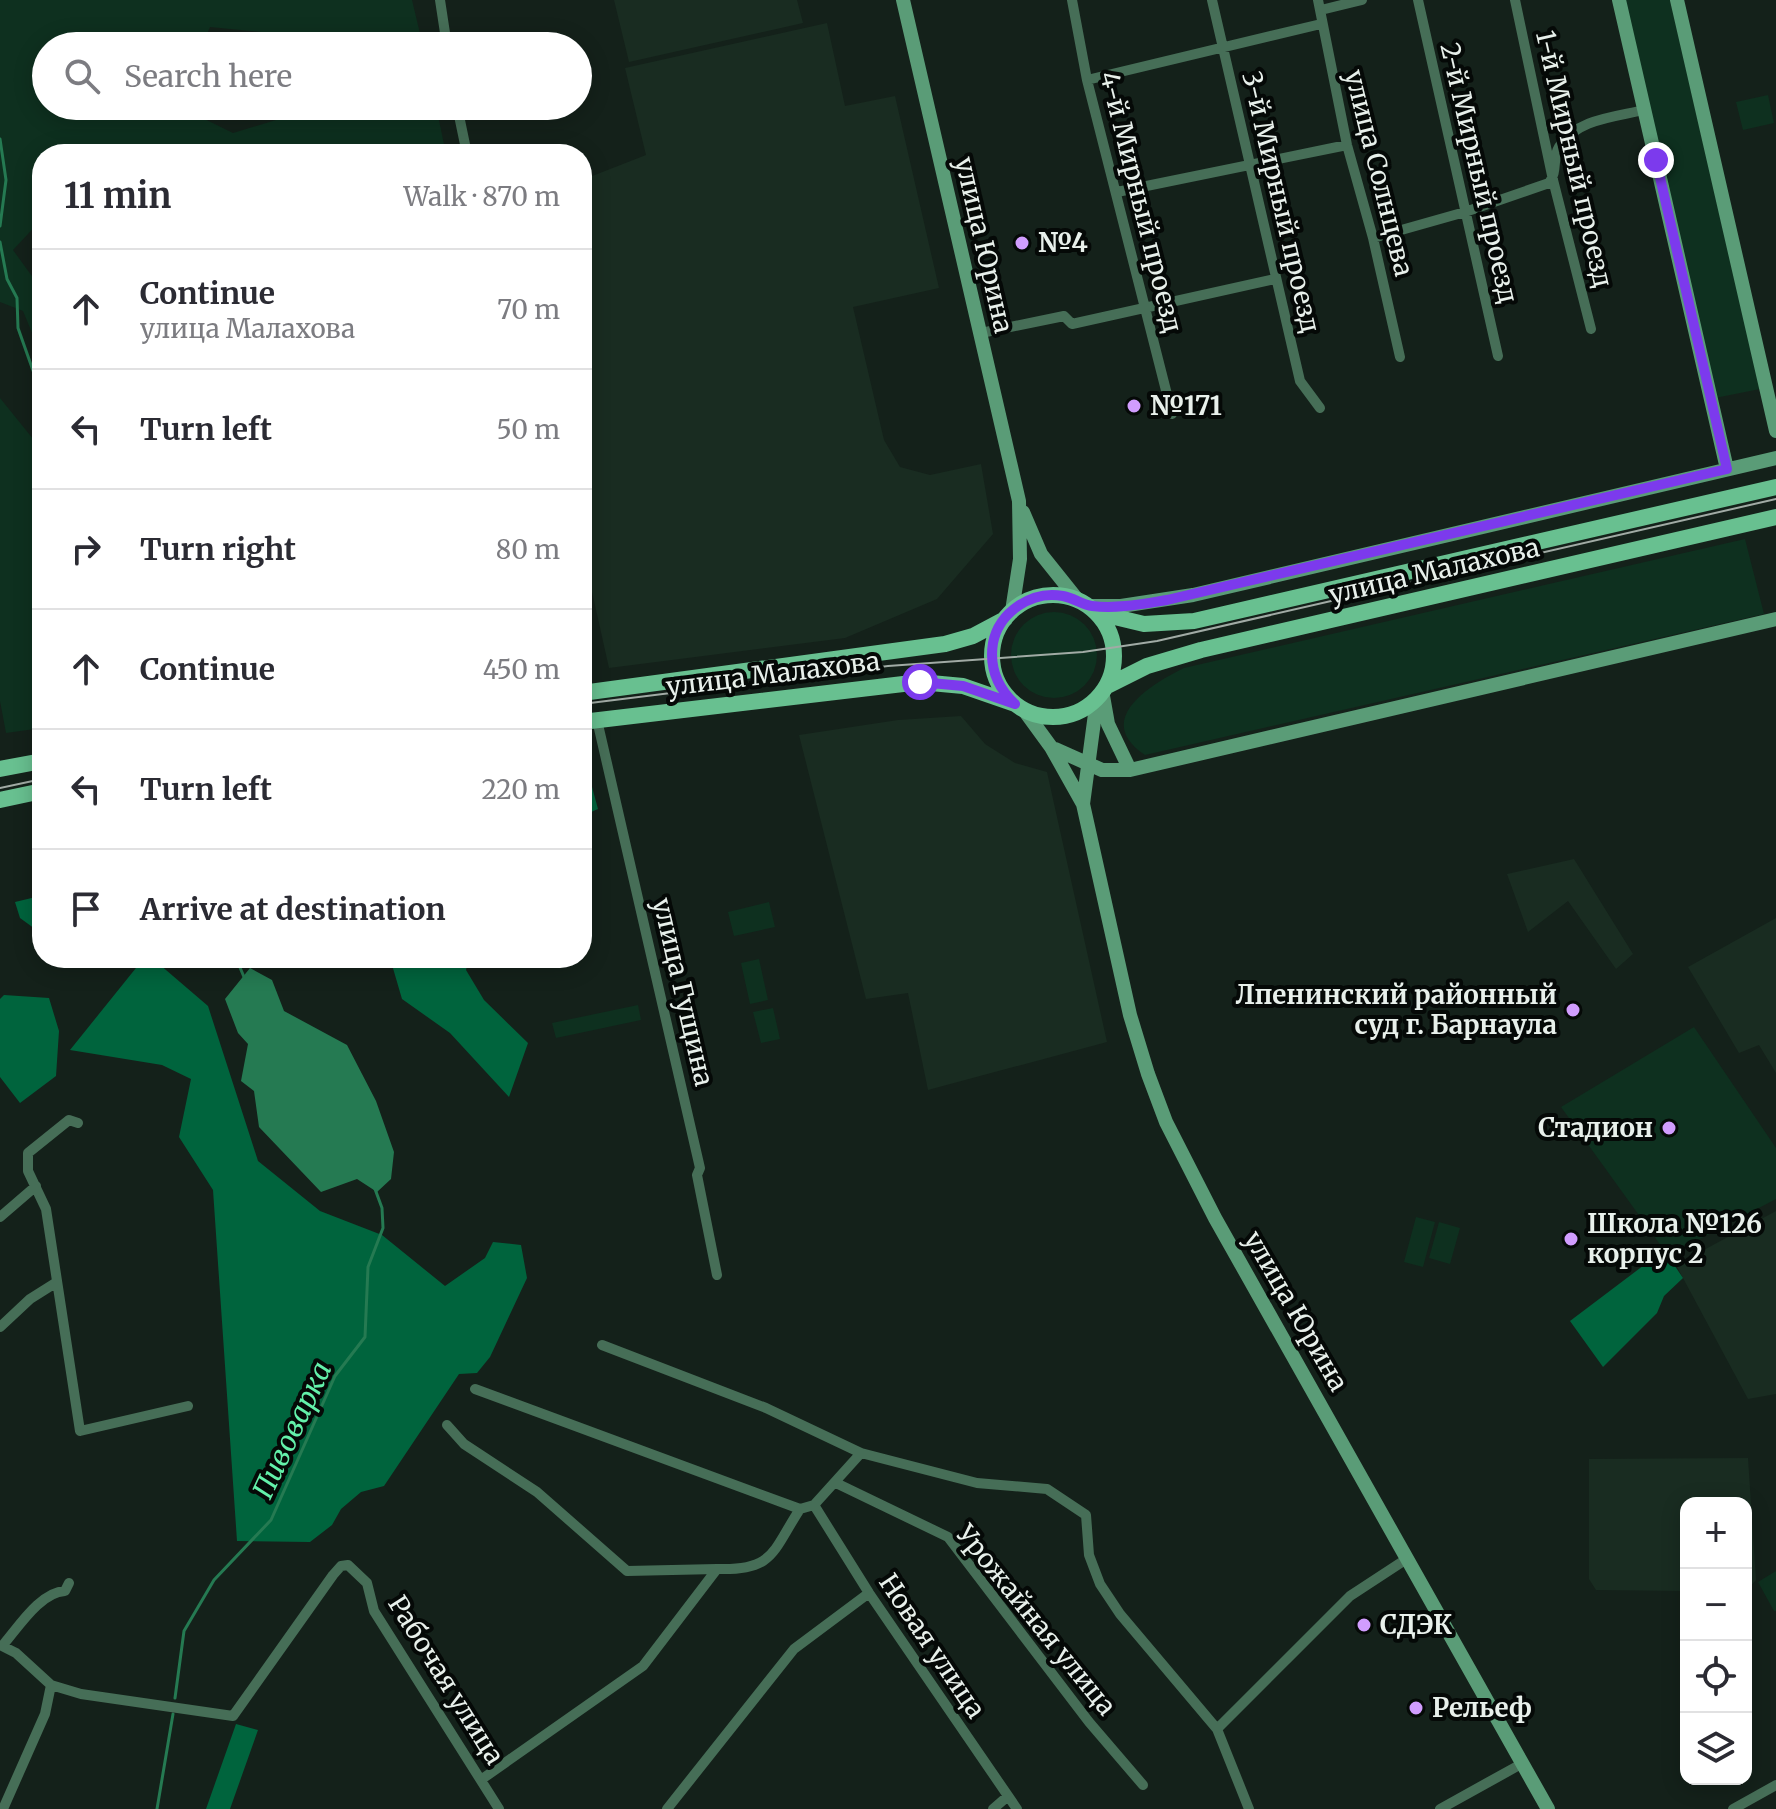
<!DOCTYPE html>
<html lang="en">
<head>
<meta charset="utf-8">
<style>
  :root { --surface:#fff; --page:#f2f2f3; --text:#2b2b33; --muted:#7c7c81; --line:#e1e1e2 }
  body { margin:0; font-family:Merriweather,serif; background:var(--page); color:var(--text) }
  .controls { position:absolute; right:24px; bottom:24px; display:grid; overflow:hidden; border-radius:16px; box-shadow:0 4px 20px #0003 }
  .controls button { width:72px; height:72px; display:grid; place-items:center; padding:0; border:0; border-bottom:2px solid var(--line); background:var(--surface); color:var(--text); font:40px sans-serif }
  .stop { position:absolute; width:24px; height:24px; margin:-18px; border:6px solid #7c3aed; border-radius:50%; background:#fff }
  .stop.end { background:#7c3aed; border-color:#fff; box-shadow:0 2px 8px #0008 }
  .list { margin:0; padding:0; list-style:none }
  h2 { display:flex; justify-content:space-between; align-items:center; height:104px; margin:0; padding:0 32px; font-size:34px }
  h2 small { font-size:26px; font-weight:400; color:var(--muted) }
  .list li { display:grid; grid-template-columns:52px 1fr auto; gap:24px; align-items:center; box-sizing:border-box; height:120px; padding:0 32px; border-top:2px solid var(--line) }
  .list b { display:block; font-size:30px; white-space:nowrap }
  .list p { margin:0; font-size:26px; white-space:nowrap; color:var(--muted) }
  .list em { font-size:26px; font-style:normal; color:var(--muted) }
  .icon { flex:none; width:44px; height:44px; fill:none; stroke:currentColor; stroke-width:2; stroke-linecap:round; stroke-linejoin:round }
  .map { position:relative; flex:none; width:1776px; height:1809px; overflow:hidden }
  .search { position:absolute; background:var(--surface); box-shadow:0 4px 20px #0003; left:32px; top:32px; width:560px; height:88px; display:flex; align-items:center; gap:20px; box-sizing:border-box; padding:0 28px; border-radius:44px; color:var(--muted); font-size:30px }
  .panel { position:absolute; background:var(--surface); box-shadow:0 4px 20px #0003; left:32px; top:144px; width:560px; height:824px; border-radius:32px }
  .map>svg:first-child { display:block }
  .built { fill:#192c21 }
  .green { fill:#0e301f }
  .forest { fill:#00643d }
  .water { fill:#257a52 }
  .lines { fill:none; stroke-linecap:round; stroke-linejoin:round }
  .stream { stroke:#257a52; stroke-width:3 }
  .street { stroke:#466e57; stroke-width:10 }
  .secondary { stroke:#5a9c77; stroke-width:14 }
  .primary { stroke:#68c090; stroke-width:16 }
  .tram { stroke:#a1aba5; stroke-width:2 }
  .route { stroke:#7c3aed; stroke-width:10 }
  .poi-dot { fill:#d19dfe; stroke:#050907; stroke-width:3 }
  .labels { text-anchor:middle; stroke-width:8; stroke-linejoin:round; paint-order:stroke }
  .street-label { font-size:26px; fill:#e8f0eb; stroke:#050907 }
  .poi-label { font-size:26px; font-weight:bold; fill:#e8f0eb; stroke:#050907; text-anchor:start }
  .water-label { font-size:28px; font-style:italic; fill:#63f1aa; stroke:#050907 }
</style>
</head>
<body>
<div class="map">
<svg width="1776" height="1809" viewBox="0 0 1776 1809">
  <rect width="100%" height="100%" fill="#14211a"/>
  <!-- built -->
  <path class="built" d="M614,0h183l6,23 -174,39z
    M827,23l18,83 50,-10 44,192 -86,19 31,133 16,27 30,8 51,-11 12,70 -56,65 -92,39 -236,30 -27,-121v-367l64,-25 -21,-87z
    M961,716l24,28 30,19 32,9 60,270 -179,48 -20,-97 -42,6 -67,-264 99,-15z
    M1574,859l59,95 -17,15 -48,-68 -40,31 -21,-58z
    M1776,918v155l-17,-28 -20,8 -51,-86z
    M1776,1211v183l-28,5 -72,-134z
    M1748,1458l8,122 -10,11v-88h-60v88l-90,-1 -7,-11v-120z"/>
  <!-- green -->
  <path class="green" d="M0,0h412l11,46h-88v-7l-125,-12 -8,19h-156v60h132l55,27 43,-13 22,-14h138l10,48h-404v65l-29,31 29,40v67l-19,-46 -23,-9z
    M1624,0h46l90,389 -45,9z
    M1768,95l6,28 -31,7 -7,-28z
    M0,398l42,52v278l-36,5 -6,-32z
    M1745,539l19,75 -619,141c-53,-35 6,-71 39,-87z
    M1011 655a43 43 0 1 1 86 0a43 43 0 1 1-86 0Z
    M769,902l6,25 -41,9 -6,-24z
    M759,959l9,41 -18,4 -9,-41z
    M638,1005l3,15 -85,18 -4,-15z
    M773,1008l7,31 -19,4 -8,-31z
    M1694,1027l82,121v51l-105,55 -7,-4 -103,-143z
    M1416,1217l19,5 -12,45 -19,-5z
    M1439,1222l21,6 -10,36 -21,-6z
    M1776,1571v40h-2l-16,-29z"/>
  <!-- forest -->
  <path class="forest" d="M582,750l16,59 -16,7z
    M42,893v41l-22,-16 -5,-16 25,-6z
    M144,958h8l56,48 50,155 62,50 62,24 63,51 40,-28 8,-16 28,3 6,33 -37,79 -13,16 -18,1 -75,112 -23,6 -20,17 -9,16 -22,17 -73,-1 -24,-351 -34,-53 12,-58 -29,-14 -92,-15z
    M390,958h79l-3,12 18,30 44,43 -19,54 -59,-64 -48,-34z
    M4,995l45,3 10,33 -3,45 -36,27 -20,-26v-78z
    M1664,1250l19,28 -19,18 -7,17 -54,54 -33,-46z
    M236,1724l22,6 -28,79h-24z"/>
  <!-- water -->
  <path class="water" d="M250,968l22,12 12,31 63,34 29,56 18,51 -3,27 -14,13 -20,-13 -36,13 -62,-65 -5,-36 -13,-10 7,-37 -10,-11 -13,-34z"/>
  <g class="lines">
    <!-- stream -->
    <path class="stream" d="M0,139l6,41 -6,46
      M0,242l7,37 10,19 1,30 24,68
      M236,958l8,19
      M175,1698l9,-67 30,-51 57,-60 64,-144 30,-39 3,-70 15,-39 -1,-20 -7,-19
      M157,1809l16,-95"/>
    <!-- street -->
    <path class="street" d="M440,0l7,46
      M1072,0l15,80 85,334
      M1212,0l88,381 20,27
      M1318,0l29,145 26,93 27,119
      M1418,0l80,356
      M1515,0l38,180 38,149
      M1321,10l41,-10
      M1087,80l234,-56
      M457,106l10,48
      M1117,192l230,-47
      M1373,238l92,-26 84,-29c9,-11 3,-25 10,-36 17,-28 56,-30 85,-37
      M981,333l83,-17 8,8 203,-45
      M582,671l5,21
      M597,720l103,448 -3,7 20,100
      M78,1123l-9,-3 -41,33v18l18,38 34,222 108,-25
      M0,1217l36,-31
      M0,1327l30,-28 27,-17
      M602,1345l164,63 95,45 116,30 70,6 39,26 3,40 11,29 20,30 97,115 32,80
      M475,1389l325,120
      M447,1425l17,19 73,48 90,79 90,-2
      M836,1483l112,54 141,185 54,63
      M814,1505l55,88 148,216
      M69,1583l-4,8c-25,1 -47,37 -63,55l14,7 35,32 30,9 152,22 100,-141 8,-9 7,-1 19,18 7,28 125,198
      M1217,1729l133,-133 58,-38
      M482,1779l161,-113 74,-97c57,2 55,-17 83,-60l14,-4 47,-52
      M3,1809l42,-95 6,-29
      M667,1809l127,-160 75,-56
      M993,1809l15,-13
      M1440,1809l83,-46
      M1733,1809l43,-24"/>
    <!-- secondary -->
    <path class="secondary" d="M903,0l116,501 1,58 -8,52
      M1619,0l108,469
      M1677,0l99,431
      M1023,512l18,42 36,45
      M1089,606h32l72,-11 583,-137
      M1103,696l5,28 22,46
      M1024,710l27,37 32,57 47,211 18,59 18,48 49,96 333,591
      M1055,749l47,21h28l646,-151
      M1083,804l14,-105"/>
    <!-- primary -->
    <path class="primary" d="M992 656a61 61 0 1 1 122 0a61 61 0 1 1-122 0Z
      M1098,613l46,11 50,-3 582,-134
      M1107,686l40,-20 54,-16 575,-133
      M582,693l363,-49 28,-8 32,-17
      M582,722l338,-40 43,4 52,18
      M0,769l42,-8
      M0,800l42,-9"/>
    <!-- tram -->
    <path class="tram" d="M582,704l306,-38 195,-14 74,-11 619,-142
      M0,788l42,-9"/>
  </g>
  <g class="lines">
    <!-- route -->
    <path class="route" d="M920,682l43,4 52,18c-17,-16 -26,-36 -22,-61 6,-31 39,-53 70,-47 11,2 20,9 29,10 25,3 50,-2 75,-6l560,-131 -71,-309"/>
  </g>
  <!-- markers -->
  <g class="poi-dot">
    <circle cx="1022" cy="243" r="8"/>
    <circle cx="1134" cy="406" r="8"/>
    <circle cx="1573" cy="1010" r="8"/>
    <circle cx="1669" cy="1128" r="8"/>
    <circle cx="1571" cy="1239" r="8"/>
    <circle cx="1364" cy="1625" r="8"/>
    <circle cx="1416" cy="1708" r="8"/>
  </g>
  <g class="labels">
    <!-- street labels -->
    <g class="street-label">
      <text transform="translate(1574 159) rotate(77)" y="9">1-й Мирный проезд</text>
      <text transform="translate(1379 173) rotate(76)" y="9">улица Солнцева</text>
      <text transform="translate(1479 173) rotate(77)" y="9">2-й Мирный проезд</text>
      <text transform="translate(1141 202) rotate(76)" y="9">4-й Мирный проезд</text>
      <text transform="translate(1281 202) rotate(77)" y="9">3-й Мирный проезд</text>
      <text transform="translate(984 245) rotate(77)" y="9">улица Юрина</text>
      <text transform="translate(1434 571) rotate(-13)" y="9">улица Малахова</text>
      <text transform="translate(773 674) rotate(-7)" y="9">улица Малахова</text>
      <text transform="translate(683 992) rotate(77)" y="9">улица Гущина</text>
      <text transform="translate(1296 1311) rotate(60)" y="9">улица Юрина</text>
      <text transform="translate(1036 1620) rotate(51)" y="9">Урожайная улица</text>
      <text transform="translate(932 1646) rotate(56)" y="9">Новая улица</text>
      <text transform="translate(446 1680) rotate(58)" y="9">Рабочая улица</text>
    </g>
    <!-- poi labels -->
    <g class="poi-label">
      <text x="1038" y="252">№4</text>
      <text x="1150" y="415">№171</text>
      <text x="1557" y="1004" text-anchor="end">Лпенинский районный<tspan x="1557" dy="30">суд г. Барнаула</tspan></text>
      <text x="1653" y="1137" text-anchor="end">Стадион</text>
      <text x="1587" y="1233">Школа №126<tspan x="1587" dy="30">корпус 2</tspan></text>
      <text x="1380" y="1634">СДЭК</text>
      <text x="1432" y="1717">Рельеф</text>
    </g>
    <!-- water labels -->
    <g class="water-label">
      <text transform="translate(292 1430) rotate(-65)" y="10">Пивоварка</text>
    </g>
  </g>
</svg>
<div class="controls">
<button>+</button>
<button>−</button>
<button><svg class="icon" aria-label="locate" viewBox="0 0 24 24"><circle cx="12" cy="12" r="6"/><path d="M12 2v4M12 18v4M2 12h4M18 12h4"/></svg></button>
<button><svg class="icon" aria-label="layers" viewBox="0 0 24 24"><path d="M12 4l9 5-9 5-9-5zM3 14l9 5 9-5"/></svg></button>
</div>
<div class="stop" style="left:920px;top:682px"></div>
<div class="stop end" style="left:1656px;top:160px"></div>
<div class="search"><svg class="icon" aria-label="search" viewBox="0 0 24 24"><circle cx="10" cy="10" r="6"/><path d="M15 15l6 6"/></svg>Search here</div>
<section class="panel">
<h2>11 min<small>Walk · 870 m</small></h2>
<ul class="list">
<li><svg class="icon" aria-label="ahead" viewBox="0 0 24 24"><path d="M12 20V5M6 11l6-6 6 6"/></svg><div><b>Continue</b><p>улица Малахова</p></div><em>70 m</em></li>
<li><svg class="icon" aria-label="left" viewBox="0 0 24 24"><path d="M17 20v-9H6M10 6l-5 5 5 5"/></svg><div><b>Turn left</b></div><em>50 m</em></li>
<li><svg class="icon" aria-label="right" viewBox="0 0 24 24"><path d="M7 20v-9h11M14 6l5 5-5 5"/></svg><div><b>Turn right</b></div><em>80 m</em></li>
<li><svg class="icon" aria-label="ahead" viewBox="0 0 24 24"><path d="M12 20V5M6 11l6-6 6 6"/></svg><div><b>Continue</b></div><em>450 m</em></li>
<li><svg class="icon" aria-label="left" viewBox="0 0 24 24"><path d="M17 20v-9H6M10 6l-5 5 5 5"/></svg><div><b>Turn left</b></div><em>220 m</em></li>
<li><svg class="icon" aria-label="arrive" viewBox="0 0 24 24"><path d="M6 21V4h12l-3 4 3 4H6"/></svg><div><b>Arrive at destination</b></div></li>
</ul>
</section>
</div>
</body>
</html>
